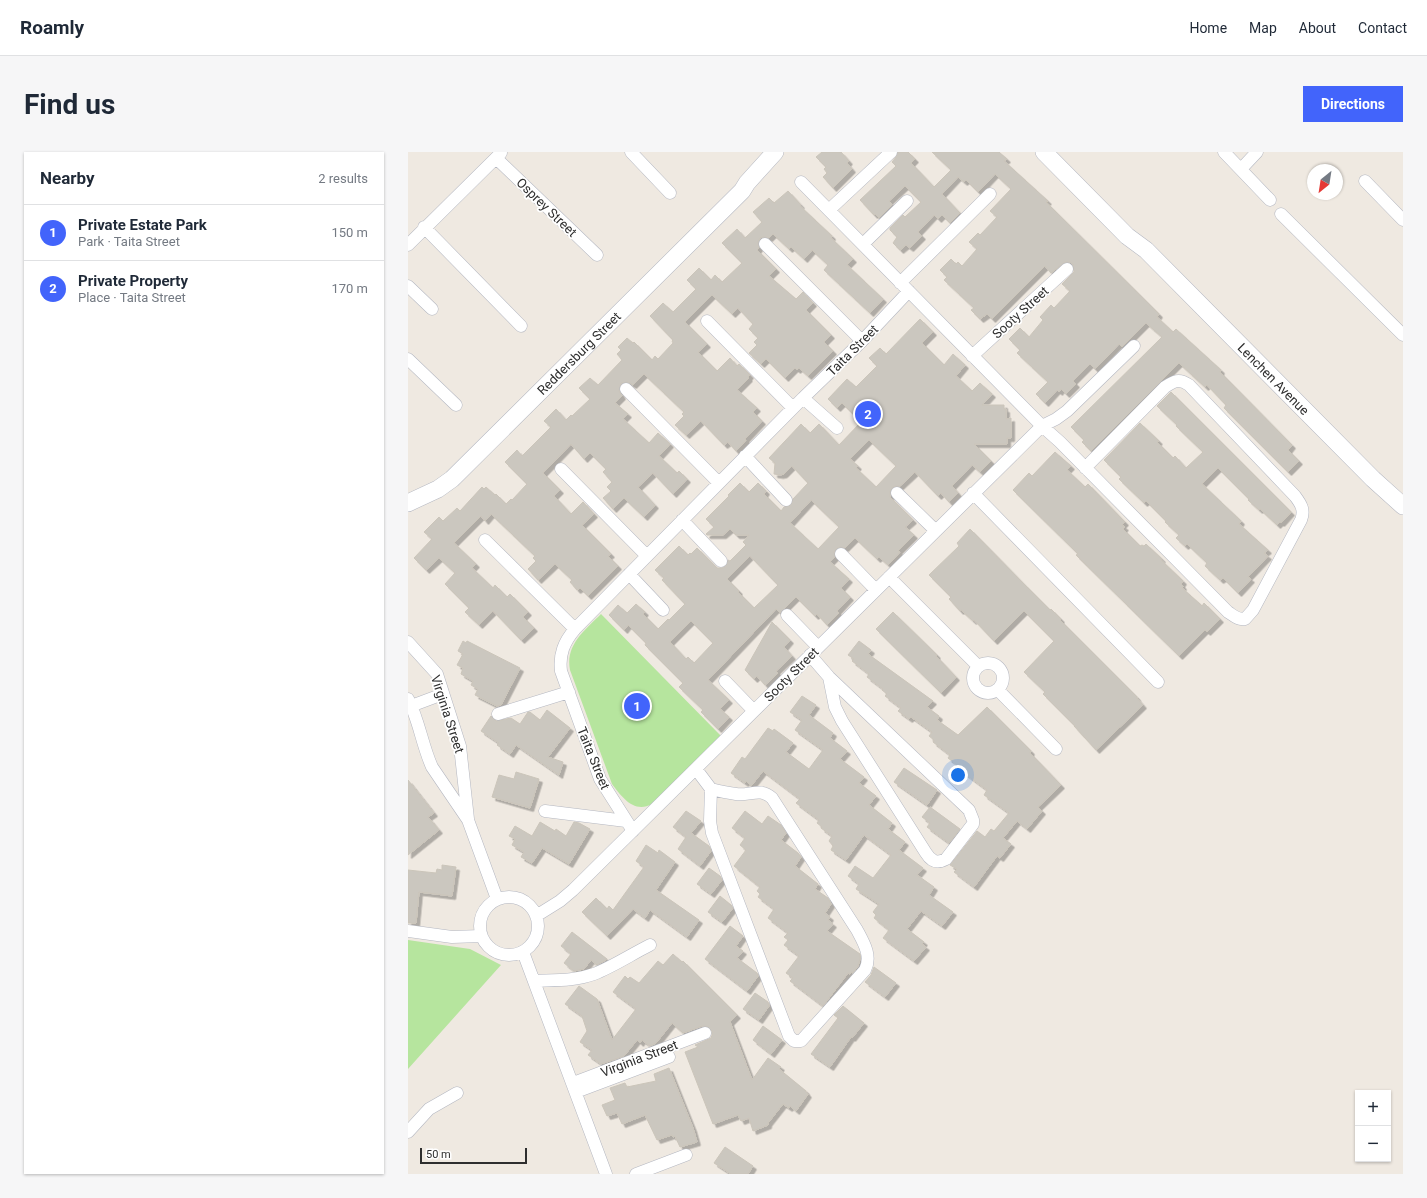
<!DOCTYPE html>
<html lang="en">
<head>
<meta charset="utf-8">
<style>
  :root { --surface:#fff; --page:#f6f6f7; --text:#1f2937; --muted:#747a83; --line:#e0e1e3; --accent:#4264fb }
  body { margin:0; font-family:Roboto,sans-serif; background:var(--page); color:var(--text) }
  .controls { position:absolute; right:12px; bottom:12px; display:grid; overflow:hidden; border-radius:0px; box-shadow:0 1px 3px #0004 }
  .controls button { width:36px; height:36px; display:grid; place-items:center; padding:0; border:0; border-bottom:1px solid var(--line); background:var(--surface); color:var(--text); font:20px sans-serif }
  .compass { position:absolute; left:899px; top:12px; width:36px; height:36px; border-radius:50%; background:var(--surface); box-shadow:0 1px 3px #0004; rotate:210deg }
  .scale { position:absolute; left:12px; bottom:10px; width:107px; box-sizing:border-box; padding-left:4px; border:2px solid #2e2e2e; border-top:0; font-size:11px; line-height:14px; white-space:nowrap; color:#2e2e2e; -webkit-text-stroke:3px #fff; paint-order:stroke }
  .you { position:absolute; left:550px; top:623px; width:14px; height:14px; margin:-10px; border:3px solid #fff; border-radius:50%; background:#1a73e8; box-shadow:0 0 0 6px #1a73e833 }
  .badge { display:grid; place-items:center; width:26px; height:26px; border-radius:50%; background:var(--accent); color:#fff; font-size:13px; font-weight:700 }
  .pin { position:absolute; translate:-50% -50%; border:2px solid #fff; box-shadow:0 1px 4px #0006 }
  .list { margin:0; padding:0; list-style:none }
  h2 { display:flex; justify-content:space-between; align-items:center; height:52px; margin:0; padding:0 16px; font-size:17px }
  h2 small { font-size:13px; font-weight:400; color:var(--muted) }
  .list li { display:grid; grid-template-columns:26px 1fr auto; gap:12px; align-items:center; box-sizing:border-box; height:56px; padding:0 16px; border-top:1px solid var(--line) }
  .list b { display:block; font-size:15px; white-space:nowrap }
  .list p { margin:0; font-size:13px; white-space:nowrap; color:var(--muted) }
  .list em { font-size:13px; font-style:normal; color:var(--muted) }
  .map { position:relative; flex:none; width:995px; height:1022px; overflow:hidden; border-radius:0px }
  header { display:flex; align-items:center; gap:24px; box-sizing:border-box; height:56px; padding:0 20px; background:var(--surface); border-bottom:1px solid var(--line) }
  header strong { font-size:19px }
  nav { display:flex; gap:22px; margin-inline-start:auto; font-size:14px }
  .intro { display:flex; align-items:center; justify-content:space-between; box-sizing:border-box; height:96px; padding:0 24px }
  h1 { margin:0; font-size:28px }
  .button { padding:10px 18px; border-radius:0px; background:var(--accent); color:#fff; font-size:14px; font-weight:700 }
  main { display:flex; gap:24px; padding:0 24px }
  aside { flex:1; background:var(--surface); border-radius:0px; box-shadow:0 1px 3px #0004 }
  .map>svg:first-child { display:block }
  .green { fill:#b6e59e }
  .building { fill:#cbc7bf; stroke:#cbc5ba; fill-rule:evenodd; filter:url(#shadow) }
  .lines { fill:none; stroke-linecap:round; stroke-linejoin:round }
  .street-casing { stroke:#b4b7c1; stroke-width:13 }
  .secondary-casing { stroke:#b4b7c1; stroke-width:18 }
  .street { stroke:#fff; stroke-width:12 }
  .secondary { stroke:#fff; stroke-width:17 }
  .labels { text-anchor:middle; stroke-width:3.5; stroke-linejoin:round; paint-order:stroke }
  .street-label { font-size:13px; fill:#2e2e2e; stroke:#fff }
</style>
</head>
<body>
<header>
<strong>Roamly</strong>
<nav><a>Home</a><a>Map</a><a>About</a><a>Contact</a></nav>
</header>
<div class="intro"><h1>Find us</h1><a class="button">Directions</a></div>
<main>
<aside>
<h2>Nearby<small>2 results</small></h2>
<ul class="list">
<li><span class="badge">1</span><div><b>Private Estate Park</b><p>Park · Taita Street</p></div><em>150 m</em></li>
<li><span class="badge">2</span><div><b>Private Property</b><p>Place · Taita Street</p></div><em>170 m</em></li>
</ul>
</aside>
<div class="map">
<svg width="995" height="1022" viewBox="0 0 995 1022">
  <defs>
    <filter id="shadow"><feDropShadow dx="3.5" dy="3.5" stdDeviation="0" flood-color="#0004"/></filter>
  </defs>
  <rect width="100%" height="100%" fill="#efe9e1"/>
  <!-- green -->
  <path class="green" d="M193,462l120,122 -69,68c-18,10 -30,-7 -40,-20l-42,-114c-5,-25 15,-40 31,-56z
    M0,788l62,9 31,16 -93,104z"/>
  <!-- building -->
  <path class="building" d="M414,0h19l8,9 -2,2 5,6 -19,19 -10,-11 4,-4 -3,-4 2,-2 -10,-10z
    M490,0h10l7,7 -4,4 23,24 17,-17 -19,-18h67l8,7 -3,2 44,40 -2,1 113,112 -2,3 16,15 3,-3 45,41 -1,2 72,73 -4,5 11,11 -11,11 -64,-64 2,-3 -19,-20 -2,2 -26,-24 -88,88 -9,-9 2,-2 -13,-13 91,-90 -16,-14 -24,24 -3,-3 -24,25 -5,-5 -17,17 3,3 -10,10 -5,-5 -2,3 -2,-2 -12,13 -9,-9 12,-12 -31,-29 3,-3 -11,-11 11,-11 9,9 14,-17 -3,-3 11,-12 3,3 16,-17 -8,-7 12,-12 -1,-8 -3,-2h-5l-14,11 -6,-7 -53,53 -5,-5 -7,5 -9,-9 3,-2 -30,-28 3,-3 -7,-7 11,-11 5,5 2,-2 4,4 15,-17 -8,-7 9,-9 2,2 17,-18 -7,-6 21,-22 -16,-15 -17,18 -12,-12 -2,2 -6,-5 -16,17 18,19 -10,10 -8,-8 -4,4 -4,-4 -16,17 4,4 -12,12 -4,-3 -6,5 -7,-7 4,-6 -7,-7v-2l13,-13 2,2 16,-15 -16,-16 -16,15 3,4 -13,13 -4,-4 -1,1 -14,-15 36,-34 -4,-4 4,-5z
    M380,39l13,14 -1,1 32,30 -1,2 22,21 -6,6 36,34 -13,14 -46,-43 4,-5 -16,-15 -8,9 -13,-12 -2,2 -16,-15 -4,4 -6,-1 -3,1 -2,4 1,6 -2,2 19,19 -7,7 27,23 7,-7 10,11 -7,7 25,25 -7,7 9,9 -25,25 -9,-8 -2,2 -2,-2 -10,10 -19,-19 -5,5 -12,-11 8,-8 -3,-3 4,-4 -9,-9 4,-5 -15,-16 -6,6 -20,-19 -27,27 22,22 -9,8 19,19 13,-13 7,8 2,-2 11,11 -2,2 1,1 -12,12 20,18 -4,4 9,9 -17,18 1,1 -10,11 -8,-9 -4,3 -23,-24 -15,14 -11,-10 9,-9 -2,-2 2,-2 -40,-38 -11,11 -5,-3 -7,1 -2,8 3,5 -7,7 13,11 -5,5 26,24 9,-10 10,9 2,2 -11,12 18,17 2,-2 8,8 -14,15 -20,-21 -15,14 17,18 -11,12 -20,-19 -11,11 -10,-11 8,-7 -4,-4 5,-5 -9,-10 3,-3 -16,-16 -6,6 -13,-15 -28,29 17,17 -6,6 17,18 12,-12 11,12 -12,11 29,29 -3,2 10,10 -30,30 -8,-8 -3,2 -7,-8 2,-2 -17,-16 -17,16 -10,-11 8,-8 -3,-3 2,-2 -44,-42 -6,7 -4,-5 -27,27 22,21 -4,4 21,20 2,-3 12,12 3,-3 18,18 -5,5 11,11 -13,12 -28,-29 -14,14 -14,-13 4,-4 -24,-24 10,-11 -16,-15 -13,12 -12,-12 18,-19 -8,-7 15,-15 4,4 14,-13 3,3 22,-24 2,2 2,-2 9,8 1,-1 10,10 5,-5 1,1 15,-16 -22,-22 12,-12 5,6 29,-29 -7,-6 12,-12 10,11 5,-5 1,1 18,-17 -11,-11 11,-10 8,7 24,-25 -5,-6 4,-4 -3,-3 9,-9 6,5 1,-1 18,18 3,-4 3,3 15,-16 -1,-2 1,-1 -23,-24 13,-13 10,9 23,-23 -9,-9 12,-12 12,12 4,-5 7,7 20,-19 -20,-20 15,-14 8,9 17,-16 -9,-10 16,-14 5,5z
    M512,167l13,13 -11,11 22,22 9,-11 12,11 -9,11 16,15 8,-8 12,11 -10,11h22v4h2v10l5,-1v20h-4v6h-33l17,17 -11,11 -8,-7 -20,21 6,7 -9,9 -8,-9 -3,3 -23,-24 -15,14h-5l-3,2 -2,4v5l23,23 -8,7 9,8 -16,16 2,1 -12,13 -9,-8 -2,2 -22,-21 -10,10 -5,-1 -4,2 -2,3 1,5 -5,5 19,17 -8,9 9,9 -13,14 2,2 -12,12 -10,-11 -2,2 -19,-19 -16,16 -4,-4 -68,71 21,20 -9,9 9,8 -11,12 -17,-17 2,-2 -24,-23 4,-4 -38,-38 1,-2 -18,-18 -4,5 -15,-15 9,-10 9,8 9,-9 9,8 -2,2 15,15 10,-10 1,1 16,-16 -23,-24 2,-2 -9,-8 24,-24 9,9 2,-2 1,1 6,-6 20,20h5l4,-2 2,-6 2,1 16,-16 -3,-3 6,-7h-13l-6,-6 -7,6h-16l-1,-1 8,-7 -8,-8 23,-23 -1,-1 12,-12 9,9 9,-9 8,8 -2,3 17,17 3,-4 7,-2 2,-6 15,-16 -16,-17 -8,8 -4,1 -6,-1 1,-11 -6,-5 32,-34 9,9 9,-9 20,21 22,-23 -19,-19 -5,5 -9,-9 19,-20 9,8 21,-21 -8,-8 11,-10 6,6zM461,288l27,26 -20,21 -20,-19 2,-2 -8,-7zM403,348l28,27 -21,22 -28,-26zM342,404l28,29 -24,23 -16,-16 1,-1 -12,-12zM283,469l22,22 -19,20 -6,-6 -2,2 -16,-17z
    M763,240l120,120 -10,11 -1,-1 -3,3 -17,-16 -1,1 -11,-10 1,-1 -31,-31 -16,16 39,37 -2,3 29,26 -4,3 4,3 -20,21 3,2 -13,14 -15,-15 -3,2 -15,-14 2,-3 -20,-19 -2,2 -9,-8 3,-3 -14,-13 1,-1 -20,-20 -2,2 -25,-24 2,-2 -17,-17 36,-37 19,18 -2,1 16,16 2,-2 11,12 17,-16 -27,-26 1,-1 -20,-19z
    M647,300l16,14 -4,4 18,17 3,-3 37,38 -3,3 3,2 -2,2 17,17 2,-1 2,1 2,-2 16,15 -1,1 22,21 -2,3 2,2 -1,2 18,16 2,2 2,-3 16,16 -13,13 -2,-2 -26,26 -103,-101 2,-1 -65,-64 16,-17 3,3z
    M562,377l57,58 23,23 1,-1 10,10 -1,1 77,77v1l6,7 -47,45 -22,-24h1l-32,-32 2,-2 -21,-20 30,-31 -30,-30 -30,30 -20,-21 -1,1 -12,-11 -1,1 -11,-12 2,-2 -22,-22 30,-29 -2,-3z
    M485,460l44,43 -1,1 20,21 -15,16 -65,-64z
    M364,470l18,18 -6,7 8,9 -16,15 2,2 -13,12 -8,-9 -3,3 -9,-9z
    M55,489l3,2 1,-2 53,27 -19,37 -4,1 -22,-11 3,-6 -7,-4 2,-4 -12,-7 2,-6 -6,-3 6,-11 -5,-3z
    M451,489l12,9 -3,4 65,47 -6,6 12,9 -2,4 21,15 29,-28 44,44 -1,2 31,32 -23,22 4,4 -15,18 -10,-8 -14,17 8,6 -11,14 -3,-2 -23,31 -20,-15 3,-3 -7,-4 27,-34 8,6 6,-8 3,2 15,-18 -25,-18 3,-5 -23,-17 1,-2 -17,-13 2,-3 -17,-13 1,-2 -5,-4 3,-4 -21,-15 -2,2 -11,-8 3,-3 -16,-12 2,-2 -5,-4 1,-1 -16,-12 2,-3 -17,-13 2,-2 -6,-4z
    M394,544l14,9 -7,10 24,18 -3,5 17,13 -7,8 24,18 -5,6 17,13 -7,9 23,18 -4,6 17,13 -6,8 24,18 -6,7 17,12 -5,8 24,17 -11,14 -21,-15 -14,18 17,13 -2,2 4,3 -12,14 -31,-23 6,-8 -15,-12 2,-3 -3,-3 6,-8 -23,-15 3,-5 -11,-8 7,-10 18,12 18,-23 -27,-20 -18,25 -15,-10 2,-4 -4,-5 3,-5 -11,-8 1,-1 -5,-4 2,-3 -23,-17 4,-4 -37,-28 -12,15 -5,-5 -1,2 -14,-10 11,-16 3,2 23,-31 5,3 1,-2 19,14 -7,9 23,17 14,-19 -28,-20 7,-10 -12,-8z
    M139,558l23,18 -22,29 15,5 -4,13 -43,-30 -6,9 -13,-9 2,-2 -18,-12 10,-15 5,5 15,-3 9,6 8,-12h2l10,8z
    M496,616l33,22 -10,15 -33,-23z
    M108,620l23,7 -9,29 -38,-11 7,-22 15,4z
    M0,628l26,33 -6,4 11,13 -31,25z
    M522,655l30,22 -11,14 -22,-16 3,-4 -8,-6z
    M278,659l15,10 -10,12 18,13 2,5 -11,15 -22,-17 8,-12 -13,-10z
    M337,659l17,13 6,-8 13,9 5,8 -5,7 17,13 3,4 -6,9 23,18 -3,5 13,9 3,6 -6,9 5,4 -2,3 5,4 -6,7 33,23v5l-2,7 -5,7 -2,-1 -1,2 -2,-1 -25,33 -33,-25 3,-3 -7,-5 13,-17 -15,-11 4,-5 -4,-3 4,-4 -20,-15 6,-9 -16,-12 2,-3 -3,-3 3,-4 -26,-21 12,-16 -6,-5 5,-7 -13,-10z
    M132,670l15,9 1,-2 10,7 8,-14 5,1 11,6 -21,35 -27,-16 -10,15 -11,-6 3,-5 -12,-7 3,-6 -6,-3 6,-10 17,10z
    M238,693l12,8 1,-3 16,12 -19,28 43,30 -12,17 -37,-27 -5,8 -12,-9 -26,27 -25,-24 14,-14 11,11 2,-3 4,4 31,-43 -8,-6z
    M34,713l14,2 -4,29 -33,-4 -3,31h-8v-53l28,3 1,-4 5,1z
    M301,716l11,8 2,4 -11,14 -14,-10z
    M312,744l11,9 2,3 -11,14 -14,-10z
    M322,774l13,10 -7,10 7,5 -6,7 20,15 1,3 -11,15 -42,-32z
    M164,780l35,27 -1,1 -9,5 -6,-5 -7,9 -10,2 -10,-8 7,-9 -10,-8z
    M265,802l9,8 1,-1 54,54 -7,7 22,58 16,-22 13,9 -2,2 27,22v1l2,2 -12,17 -6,-5 -1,2 -6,-4 -15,19v2l-15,6 -4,-13 -8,3 -3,-6 -25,9 -28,-72 13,-5 -3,-2 16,-7 1,-3v-4l-5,-5h-5l-19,7 -11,-10 -16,20 -6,3 -8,-6 -2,3 -3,-3 -13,16 -23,8 -13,-9 4,-5 -12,-8 7,-11 -5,-15 -17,-12 14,-18 18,13 15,41 24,-31 -23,-17 12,-16 3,3 2,-2 9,6 19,-22 5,4z
    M466,815l22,16 -11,14 -20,-15 6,-7z
    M347,841l13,9 1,4 -10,14 -16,-11z
    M435,854l21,17 -12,15 -1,-1 -21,30 -19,-13 27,-36 -4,-3z
    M355,874l19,14 -11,14 -18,-14z
    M261,916l24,60 4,14 -17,5 -5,-11 -2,1 -1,-2 -15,5 -12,-25 -23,9 -5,-11 -10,3 -5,-11 13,-5 -5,-12 15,-5 2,4 29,-6 -2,-7z
    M317,995l28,19 -5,8h-17l-17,-11z"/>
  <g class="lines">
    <defs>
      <path id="street" d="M223,0l39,41
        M816,0l46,48
        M88,6l101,97
        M833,17l16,-17
        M957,29l38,39
        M393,30l241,244 18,16 168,170c6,4 10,8 17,7l8,-9 48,-90c4,-10 0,-16 -6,-24l-106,-111c-10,-7 -15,-4 -24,2l-80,81
        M421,58l62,-58
        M873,62l122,121
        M16,75l97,99
        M357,92l97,97
        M455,92l44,-43
        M0,93l93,-92
        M492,131l90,-89
        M0,134l24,23
        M299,169l86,87
        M564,204l95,-87
        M0,207l48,46
        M218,237l93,94
        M395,246l34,30
        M337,304l41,44
        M153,317l86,87
        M489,341l39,38
        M565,341l185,189
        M274,368l39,41
        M77,388l90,89
        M433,402l35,36
        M221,422l34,36
        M481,425l89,89
        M379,463l31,32
        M0,490l29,32 23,72 8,73
        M402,503l19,22 140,133 4,10v4l-27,35c-9,5 -15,2 -20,-6l-84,-132 -7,-14 -6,-30
        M565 526a15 15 0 1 1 30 0a15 15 0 1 1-30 0Z
        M317,529l29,30
        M590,538l58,59
        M0,547c11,21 14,46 24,68l36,53 29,79
        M3,554l32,-12
        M90,562l71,-22
        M288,617l15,20 -1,32 2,12 77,203 5,5h7l64,-71c7,-14 -1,-27 -8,-40l-85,-132c-12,-11 -22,-2 -36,-4 -8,-1 -17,-3 -25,-5
        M137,659l81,10
        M225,679l-33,-52 -39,-108c-2,-17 3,-29 14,-42l228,-231 59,-57 47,-50
        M72 774a29 29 0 1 1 58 0a29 29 0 1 1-58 0Z
        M128,764l24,-15 13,-11 469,-464 14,-7 11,-8 67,-65
        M0,779l44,6 29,-1
        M115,800l83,222
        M126,829c20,-1 41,0 60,-7 18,-7 38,-20 56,-29
        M165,931l132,-50
        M168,940l93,-35
        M0,980l21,-23 28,-16
        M228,1022l50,-19"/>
      <g id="secondary">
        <path id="s1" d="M636,0l83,84 19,14 227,229 30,27"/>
        <path id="s2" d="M0,351l30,-14 14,-10 290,-288 5,-8 28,-31"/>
      </g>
    </defs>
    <!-- street casing -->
    <use href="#street" class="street-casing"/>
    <!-- secondary casing -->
    <use href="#secondary" class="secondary-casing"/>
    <!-- street -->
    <use href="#street" class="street"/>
    <!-- secondary -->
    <use href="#secondary" class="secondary"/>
  </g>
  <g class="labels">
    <!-- street labels -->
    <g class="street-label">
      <text transform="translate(139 55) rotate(44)" y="5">Osprey Street</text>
      <text transform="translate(612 160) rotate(-42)" y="5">Sooty Street</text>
      <text transform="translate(444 198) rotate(-45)" y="5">Taita Street</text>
      <text dy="5" stroke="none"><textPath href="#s2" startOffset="229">Reddersburg Street</textPath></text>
      <text dy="5" stroke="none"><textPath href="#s1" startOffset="323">Lenchen Avenue</textPath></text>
      <text transform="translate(383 522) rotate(-45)" y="5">Sooty Street</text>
      <text transform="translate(40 562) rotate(72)" y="5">Virginia Street</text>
      <text transform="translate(186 606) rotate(68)" y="5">Taita Street</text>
      <text transform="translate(231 906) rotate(-21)" y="5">Virginia Street</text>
    </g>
  </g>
</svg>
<div class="controls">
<button>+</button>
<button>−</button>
</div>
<svg class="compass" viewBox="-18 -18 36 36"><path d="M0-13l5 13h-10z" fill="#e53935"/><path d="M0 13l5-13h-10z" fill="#747a83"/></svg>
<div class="scale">50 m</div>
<div class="you"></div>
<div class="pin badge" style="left:229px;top:554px">1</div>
<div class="pin badge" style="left:460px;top:262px">2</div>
</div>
</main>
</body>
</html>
